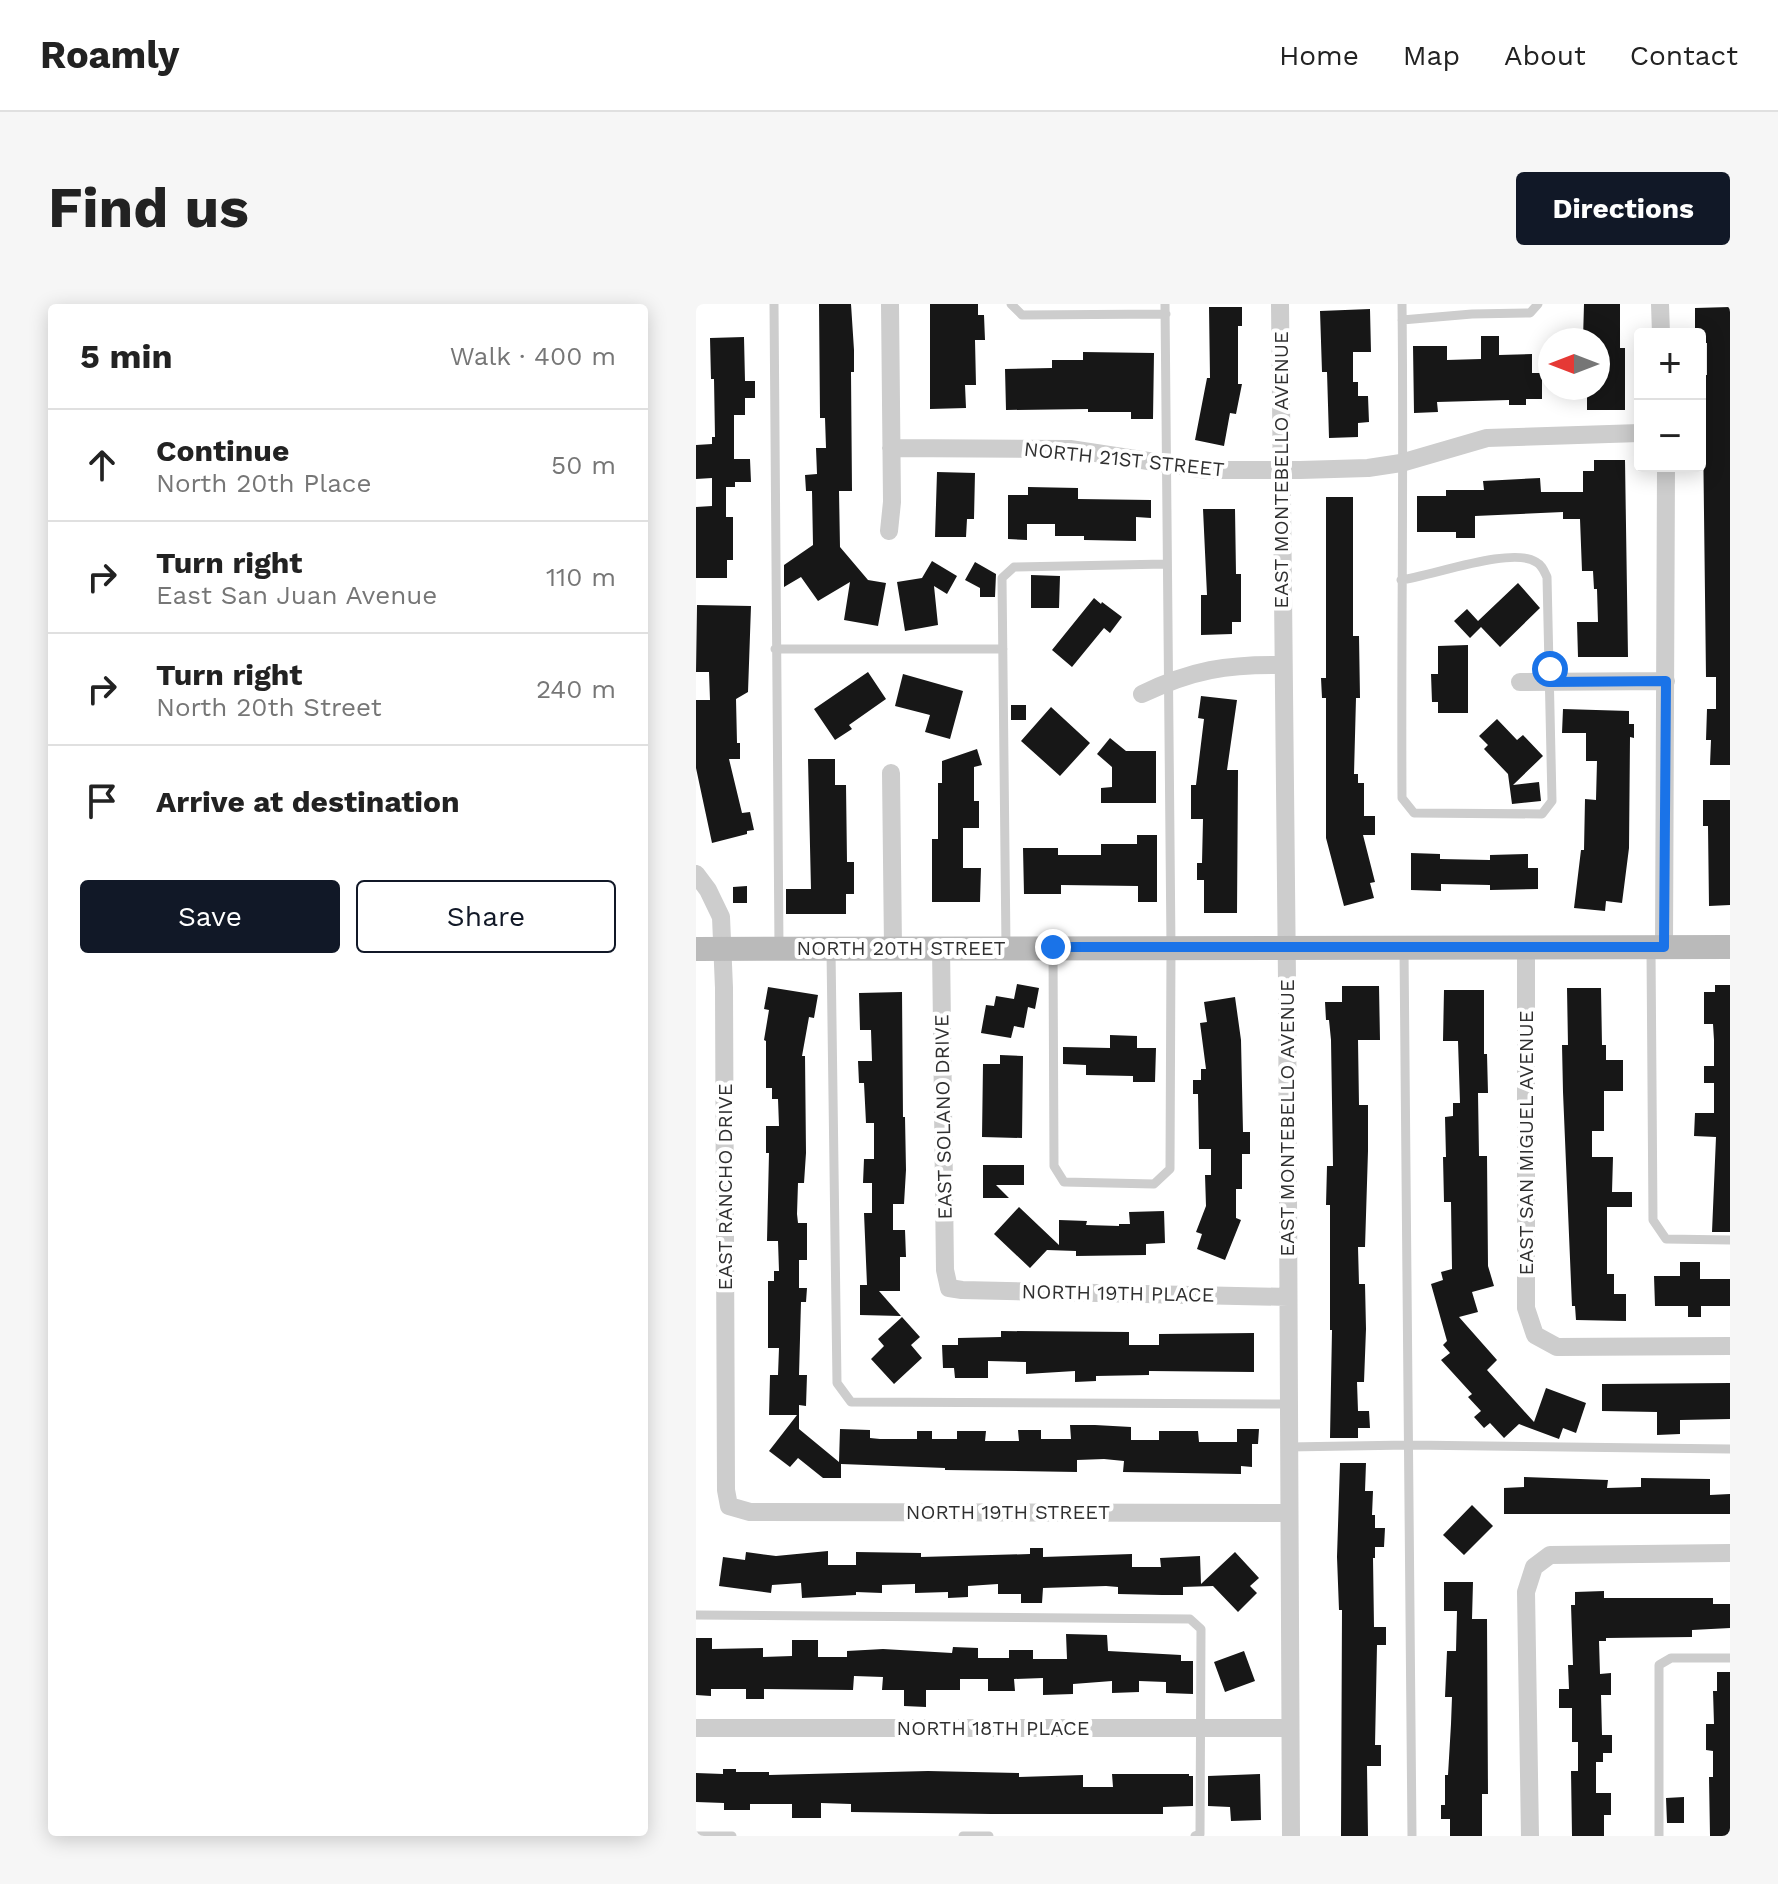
<!DOCTYPE html>
<html lang="en">
<head>
<meta charset="utf-8">
<style>
  :root { --surface:#fff; --page:#f6f6f6; --text:#222; --muted:#767676; --line:#e0e0e0; --accent:#111827 }
  body { margin:0; font-family:"Work Sans",sans-serif; background:var(--page); color:var(--text) }
  .controls { position:absolute; right:24px; top:24px; display:grid; overflow:hidden; border-radius:8px; box-shadow:0 4px 20px #0003 }
  .controls button { width:72px; height:72px; display:grid; place-items:center; padding:0; border:0; border-bottom:2px solid var(--line); background:var(--surface); color:var(--text); font:40px sans-serif }
  .compass { position:absolute; left:842px; top:24px; width:72px; height:72px; border-radius:50%; background:var(--surface); box-shadow:0 4px 20px #0003; rotate:270deg }
  .stop { position:absolute; width:24px; height:24px; margin:-18px; border:6px solid #1a73e8; border-radius:50%; background:#fff }
  .stop.end { background:#1a73e8; border-color:#fff; box-shadow:0 2px 8px #0008 }
  .list { margin:0; padding:0; list-style:none }
  h2 { display:flex; justify-content:space-between; align-items:center; height:104px; margin:0; padding:0 32px; font-size:34px }
  h2 small { font-size:26px; font-weight:400; color:var(--muted) }
  .list li { display:grid; grid-template-columns:52px 1fr auto; gap:24px; align-items:center; box-sizing:border-box; height:112px; padding:0 32px; border-top:2px solid var(--line) }
  .list b { display:block; font-size:30px; white-space:nowrap }
  .list p { margin:0; font-size:26px; white-space:nowrap; color:var(--muted) }
  .list em { font-size:26px; font-style:normal; color:var(--muted) }
  .actions { display:flex; gap:16px; padding:24px 32px }
  .actions a { flex:1; padding:18px 0; border:2px solid var(--accent); border-radius:8px; text-align:center; font-size:28px; color:var(--accent) }
  .actions .main { background:var(--accent); color:#fff }
  .icon { flex:none; width:44px; height:44px; fill:none; stroke:currentColor; stroke-width:2; stroke-linecap:round; stroke-linejoin:round }
  .map { position:relative; flex:none; width:1034px; height:1532px; overflow:hidden; border-radius:8px }
  header { display:flex; align-items:center; gap:48px; box-sizing:border-box; height:112px; padding:0 40px; background:var(--surface); border-bottom:2px solid var(--line) }
  header strong { font-size:38px }
  nav { display:flex; gap:44px; margin-inline-start:auto; font-size:28px }
  .intro { display:flex; align-items:center; justify-content:space-between; box-sizing:border-box; height:192px; padding:0 48px }
  h1 { margin:0; font-size:56px }
  .button { padding:20px 36px; border-radius:8px; background:var(--accent); color:#fff; font-size:28px; font-weight:700 }
  main { display:flex; gap:48px; padding:0 48px }
  aside { flex:1; background:var(--surface); border-radius:8px; box-shadow:0 4px 20px #0003 }
  .map>svg:first-child { display:block }
  .building { fill:#171717 }
  .lines { fill:none; stroke-linecap:round; stroke-linejoin:round }
  .lane { stroke:#cdcdcd; stroke-width:9 }
  .street { stroke:#cdcdcd; stroke-width:18 }
  .secondary { stroke:#bababa; stroke-width:24 }
  .route { stroke:#1a73e8; stroke-width:10 }
  .labels { text-anchor:middle; stroke-width:8; stroke-linejoin:round; paint-order:stroke }
  .street-label { font-size:20px; fill:#303030; stroke:#fff }
</style>
</head>
<body>
<header>
<strong>Roamly</strong>
<nav><a>Home</a><a>Map</a><a>About</a><a>Contact</a></nav>
</header>
<div class="intro"><h1>Find us</h1><a class="button">Directions</a></div>
<main>
<aside>
<h2>5 min<small>Walk · 400 m</small></h2>
<ul class="list">
<li><svg class="icon" aria-label="ahead" viewBox="0 0 24 24"><path d="M12 20V5M6 11l6-6 6 6"/></svg><div><b>Continue</b><p>North 20th Place</p></div><em>50 m</em></li>
<li><svg class="icon" aria-label="right" viewBox="0 0 24 24"><path d="M7 20v-9h11M14 6l5 5-5 5"/></svg><div><b>Turn right</b><p>East San Juan Avenue</p></div><em>110 m</em></li>
<li><svg class="icon" aria-label="right" viewBox="0 0 24 24"><path d="M7 20v-9h11M14 6l5 5-5 5"/></svg><div><b>Turn right</b><p>North 20th Street</p></div><em>240 m</em></li>
<li><svg class="icon" aria-label="arrive" viewBox="0 0 24 24"><path d="M6 21V4h12l-3 4 3 4H6"/></svg><div><b>Arrive at destination</b></div></li>
</ul>
<div class="actions"><a class="main">Save</a><a>Share</a></div>
</aside>
<div class="map">
<svg width="1034" height="1532" viewBox="0 0 1034 1532">
  <rect width="100%" height="100%" fill="#fff"/>
  <!-- building -->
  <path class="building" d="M123,0h32l3,46v22h-3l1,119h-13l1,56 28,33 18,3 -8,43 -34,-6 6,-38 -32,19 -17,-24 -17,10v-22l29,-20 -1,-54h-6l-1,-16 12,-1 -1,-26h10l-1,-30h-5z
    M234,0h48v11h6l1,25h-10l1,45h-11l1,23 -36,1z
    M888,0h36v44h5v62h-38v-22h11v-49h-15z
    M513,3h33v19h-4v58h4l-6,30 -6,-1 -6,33 -29,-6 12,-62h3z
    M1034,3v458h-20l1,-25h-5l1,-31h9v-32h-10l-3,-246h-2l-1,-56h7v-32h-7v-9h-5v-26z
    M674,5l1,43h-18v30h5v14h10l1,26 -11,1v14l-29,1 -2,-66h-5l-2,-61z
    M785,32h18v19l33,-1v19h10v26h-16v6h-17v-5l-72,2 1,10 -24,1 -1,-67h34v14l34,-1z
    M48,33l1,44h10v17h-10v17h-11v44h16l1,23h-16v5h-9v30h7v43h-6v18h-31v-71l16,-1v-28l-16,1v-34l16,-1v-7h3l-1,-58h-3l-1,-41z
    M387,48l71,1 -1,66h-22v-7h-43v-3l-82,1 -1,-41 47,-1v-8h31z
    M898,156h31l3,197h-50l-1,-35h21l-1,-33h-3l-1,-18h-11l-2,-52h-17v-7l-88,4v22h-19v-6h-39v-36h29v-6h38l-1,-9 57,-3 1,14h42v-21h11z
    M241,168l38,1 -1,46h-7l-1,18h-31z
    M332,183l50,1v11l73,1v18l-15,-1v24l-52,-1v-4h-29v-12h-28v16l-19,-1v-44h20z
    M630,193h27v139h6l1,62h-4l-2,76h4v9h6v33h11v19h-12l12,47 -5,1 4,15 -30,8 -18,-68v-140h-4l-1,-20h5z
    M507,205h32l1,65h5v48h-9v12l-31,1v-40h6z
    M236,257l25,15 -10,18 -13,-8 4,39 -33,6 -8,-49 25,-4z
    M279,258l21,12 -1,23h-15v-9l-15,-8z
    M335,271l29,1 -1,32h-28z
    M822,279l22,25 -40,39 -19,-20 -11,11 -16,-17 13,-12 11,12z
    M398,294l7,6 1,-2 20,15 -12,16 -6,-5 -32,39 -20,-17z
    M1,301l54,1 -3,86 -12,7 1,44h3v16h-11l13,54 8,-1 4,18 -7,1v3l-35,9 -16,-75v-68h14l-1,-28h-13z
    M772,341v68h-30v-11h-6l-1,-28h7v-28z
    M172,368l18,27 -37,26 3,4 -17,11 -21,-31z
    M207,370l60,17 -13,48 -25,-7 5,-17 -35,-9z
    M505,392l36,4 -10,70h11l-1,143h-33v-33h-7v-17h5l1,-44h-12v-34h5l8,-66 -6,-1z
    M315,401h15v15h-15z
    M355,403l39,36 -30,33 -39,-35z
    M867,405l66,2v13h5v14l-4,-1 -1,111 -7,55 -16,-2 -1,10 -31,-3 7,-58h3l1,-51 11,1 1,-39h-11v-28h-24z
    M801,415l20,21 6,-5 20,21 -30,29 26,-3 2,19 -29,3 -4,-30 -24,-25 4,-4 -9,-9z
    M414,434l16,13h30v52h-55v-15l11,-1v-20l-15,-13z
    M281,445l5,16 -8,2v34h5v27h-16v40h18l-1,34h-48v-63h6v-56h4v-22z
    M112,455h27v26h11l1,77h7v32h-8v20h-60v-25h25z
    M1007,496h27v105l-21,1 -1,-80h-5z
    M441,531h20v67h-19v-16l-77,-1v9h-37l-1,-46h35v7h43v-11h36z
    M715,549l29,1v5l50,1v-5l38,-1v14h10v21l-48,1v-5l-49,-1v7l-30,-1z
    M51,582v17h-14v-16z
    M321,680l22,4 -4,21 -7,-2 -4,21 -10,-2 -3,12 -30,-5 5,-28 8,1 2,-10 18,3z
    M1019,681h15v247h-18l4,-95 -22,-1 1,-23h19v-30h-10v-17h10v-26l-1,-16h-9v-32h11z
    M646,682h37l1,54h-22l1,65h9v46l-3,96h-7l1,37h6l1,45 -2,53h-7l1,29h11l1,17h-12v10h-28l2,-108h-2v-125h-4l1,-39h6l-2,-126 -2,-20h-3l-1,-18h17z
    M72,683l50,8 -4,23 -5,-1 -7,39h3l1,97 -2,30h-6l-1,31 1,9h9v37h-8v28h8l-1,14h-5l-2,73h8l-1,31 -7,-1v24l40,33 1,-33 30,1v8l10,1h37v-8h15v8h25v-8h29l-1,10h34l-1,-11h23v9h30l-1,-14h25l36,2v13h28v-9h39l1,11h38v-13h22l-1,15h-6v23l-11,-1v8l-118,-2 1,-11 -20,-2 -27,1v12l-132,-2v-2l-104,-4v14h-18l-25,-20 -8,9 -21,-16 28,-36h-28l1,-40h8l1,-27h-11v-67h6v-10h5l-1,-30h-11l2,-88h-3v-27h13l-1,-27h-6v-11h-6v-47l-2,-1 5,-30 -5,-1z
    M871,684h34l1,57h4v15h17v31h-19v40h-12v26h21l-1,35h20v15h-25v67h7v20h12v27l-50,-1 -1,-14h-3l-9,-214 -1,-47h6z
    M748,686h40v64h3l1,39h-10l1,63h8l1,110 6,20 -22,6 6,20 -19,5 38,43 -10,10 47,52 12,-34 40,15 -10,30 -13,-5 -4,11 -40,-15 -15,14 -14,-15 -6,5 -10,-11 7,-6 -13,-14 4,-3 -31,-34 9,-7 -7,-8 4,-4 -16,-57 12,-4 -2,-8 11,-3 -1,-67h-7l-1,-45h3l-1,-40 8,-1v-13h7l-2,-62h-15z
    M206,688l1,125h2l1,53 -2,34h-11v26h12l1,27h-6v34h-21l22,25 -41,-1v-30h7l-3,-72h8v-30h-9l1,-24h10v-36h-8l-2,-40h-5l-1,-22h14l-1,-31h-11l-1,-37z
    M539,693l6,43 2,92h7v22h-8v35h-6v29l5,2 -16,40 -28,-11 5,-15 -6,-2 10,-26 -1,-31h6v-26h-12l-1,-55h-5v-14h8v-11h5l-6,-46 7,-1 -3,-20z
    M414,731l27,1v12h19l-1,34h-22v-6l-47,-1v-10l-23,-1v-17l47,1z
    M304,751l23,1 -1,82 -40,-1 1,-73h17z
    M287,861h41v20h-28l13,13h-26z
    M323,903l40,38v-25l28,1 -1,4 33,1v-2h11l-1,-12 35,-1 1,32 -19,1v11l-70,1v-5l-29,-1 -17,18 -36,-34z
    M984,958h20v17h30v27h-29v11h-13v-11h-33l-1,-30h26z
    M206,1013l18,20 -9,8 11,13 -28,26 -23,-25 13,-13 -6,-7z
    M305,1027l128,1v13h30v-11l95,-1v39l-105,-1v4l-53,1v5l-21,1v-11l-49,3v-12l-38,-1v17h-33l-1,-10h-11l-1,-23h16v-7l43,-1z
    M1034,1079v36l-50,1v14l-23,1v-23l-55,-1v-27z
    M644,1159h26l-1,28h8l-1,24h3v13h10l-1,19h-9v11h-2l1,69h12v18h-9l-2,100h6v21h-14l1,70h-27l1,-226h-3l-2,-53z
    M828,1173l84,3 -1,8 34,-1v-9l69,1v16l20,-1v20h-226v-26l20,-1z
    M776,1201l21,21 -29,29 -21,-20z
    M334,1244h13v9l89,-3v13h29l-1,-9 40,-2 1,28 34,-32 24,26 -9,8 7,7 -19,19 -25,-26 -30,1v8h-21l-44,-1v-7l-12,-1 -63,2 -1,15h-21v-9h-23v-10l-30,2v11l-20,1v-6l-33,1v-9l-33,1v8l-26,-1v3l-54,3 -1,-15 -29,2 -1,8 -52,-7 4,-29 22,3 1,-8 30,4 52,-5v14h28v-13l65,1v4l109,-3z
    M748,1278h29l-1,37h15l1,175h-6v42h-32v-17h-9v-14h4v-30h3l3,-51 1,-27h-7l2,-46h9l1,-40h-13z
    M908,1287v7h109v6h17v24l-38,2v7l-86,1v3h-7l1,33 11,-1v22h-10l1,40h10v18h-9v9h-7v31h15v22h-7v21h-32l-1,-65h7v-29h-6v-34h-13v-19h10l-1,-24h5l-2,-60h4v-13z
    M370,1330l41,1 1,16 73,4v6h12v33l-27,-1v-11l-27,-1v11l-27,1v-12l-39,3v10l-30,1v-17l-29,1 1,12h-27v-12h-28v11h-34v17l-22,-1v-16h-22l1,-13 -29,-1 -1,14 -89,-1v10h-18v-10h-35v7l-15,-1v-57h16v11l51,-1v9l29,-1v-16h26v17h29v-6l36,-2 69,4 1,-6 25,1v10h31v-8h24v9h34z
    M548,1347l11,30 -30,11 -11,-30z
    M1021,1368h13v164h-20l-1,-59h4v-26l-7,-1v-26h8l-1,-33h4z
    M27,1465h13v3h33v3l159,-4 91,2v4l64,-2v12h30l-1,-13h77v2h4v30l-30,1v7h-172l-140,-2v-8l-30,-1v15h-29v-14h-42v6h-26v-7l-28,-1v-29l27,1z
    M564,1470l1,46 -30,1 -1,-14 -22,-1v-30z
    M988,1493v26h-17l-1,-25z"/>
  <g class="lines">
    <!-- lane -->
    <path class="lane" d="M78,0l5,644
      M315,0l11,11 144,-1
      M706,16l70,-6 58,-1 8,-9
      M705,276c31,-4 111,-34 135,-18 6,3 8,9 11,15l5,224 -10,13 -128,-1 -12,-15c-1,-165 2,-330 0,-494
      M79,345h228
      M310,643l-4,-369 12,-11 152,-3
      M357,644l1,218 10,16 90,2 16,-15 1,-221 -6,-644
      M708,645l8,887
      M955,646l2,270 13,19 64,1
      M135,647l6,432 14,19 437,2
      M592,1143l121,-2 321,4
      M0,1311l494,4 11,10 -1,205 -5,2
      M0,1532h36
      M267,1532h26
      M963,1532v-171l12,-7h59"/>
    <!-- street -->
    <path class="street" d="M584,0l7,676 4,856
      M964,0l1,30
      M195,144l179,1 137,21h93l68,-2 33,-5 86,-25 153,-5
      M193,227l3,-29 -2,-198
      M824,378l146,-1
      M446,390c50,-24 85,-30 141,-29
      M195,469l2,175
      M0,570l12,16 13,27 3,71 2,502 3,16 21,6 538,1
      M245,642l4,324 4,18 13,2 326,7
      M968,643l2,-481
      M830,645v359l9,27 22,12 173,-1
      M0,1424h594
      M834,1532l-4,-244 8,-25 16,-12 180,-2"/>
    <!-- secondary -->
    <path class="secondary" d="M0,645l1034,-2"/>
  </g>
  <g class="lines">
    <!-- route -->
    <path class="route" d="M357,643h611l2,-266 -116,1v-13"/>
  </g>
  <g class="labels">
    <!-- street labels -->
    <g class="street-label">
      <text transform="translate(428 155) rotate(6)" y="7">NORTH 21ST STREET</text>
      <text transform="translate(585 166) rotate(-90)" y="7">EAST MONTEBELLO AVENUE</text>
      <text x="205" y="651">NORTH 20TH STREET</text>
      <text transform="translate(247 813) rotate(-91)" y="7">EAST SOLANO DRIVE</text>
      <text transform="translate(591 814) rotate(-90)" y="7">EAST MONTEBELLO AVENUE</text>
      <text transform="translate(830 839) rotate(-90)" y="7">EAST SAN MIGUEL AVENUE</text>
      <text transform="translate(29 883) rotate(-90)" y="7">EAST RANCHO DRIVE</text>
      <text transform="translate(422 989) rotate(1)" y="7">NORTH 19TH PLACE</text>
      <text x="312" y="1215">NORTH 19TH STREET</text>
      <text x="297" y="1431">NORTH 18TH PLACE</text>
    </g>
  </g>
</svg>
<div class="controls">
<button>+</button>
<button>−</button>
</div>
<svg class="compass" viewBox="-18 -18 36 36"><path d="M0-13l5 13h-10z" fill="#e53935"/><path d="M0 13l5-13h-10z" fill="#767676"/></svg>
<div class="stop" style="left:854px;top:365px"></div>
<div class="stop end" style="left:357px;top:643px"></div>
</div>
</main>
</body>
</html>
